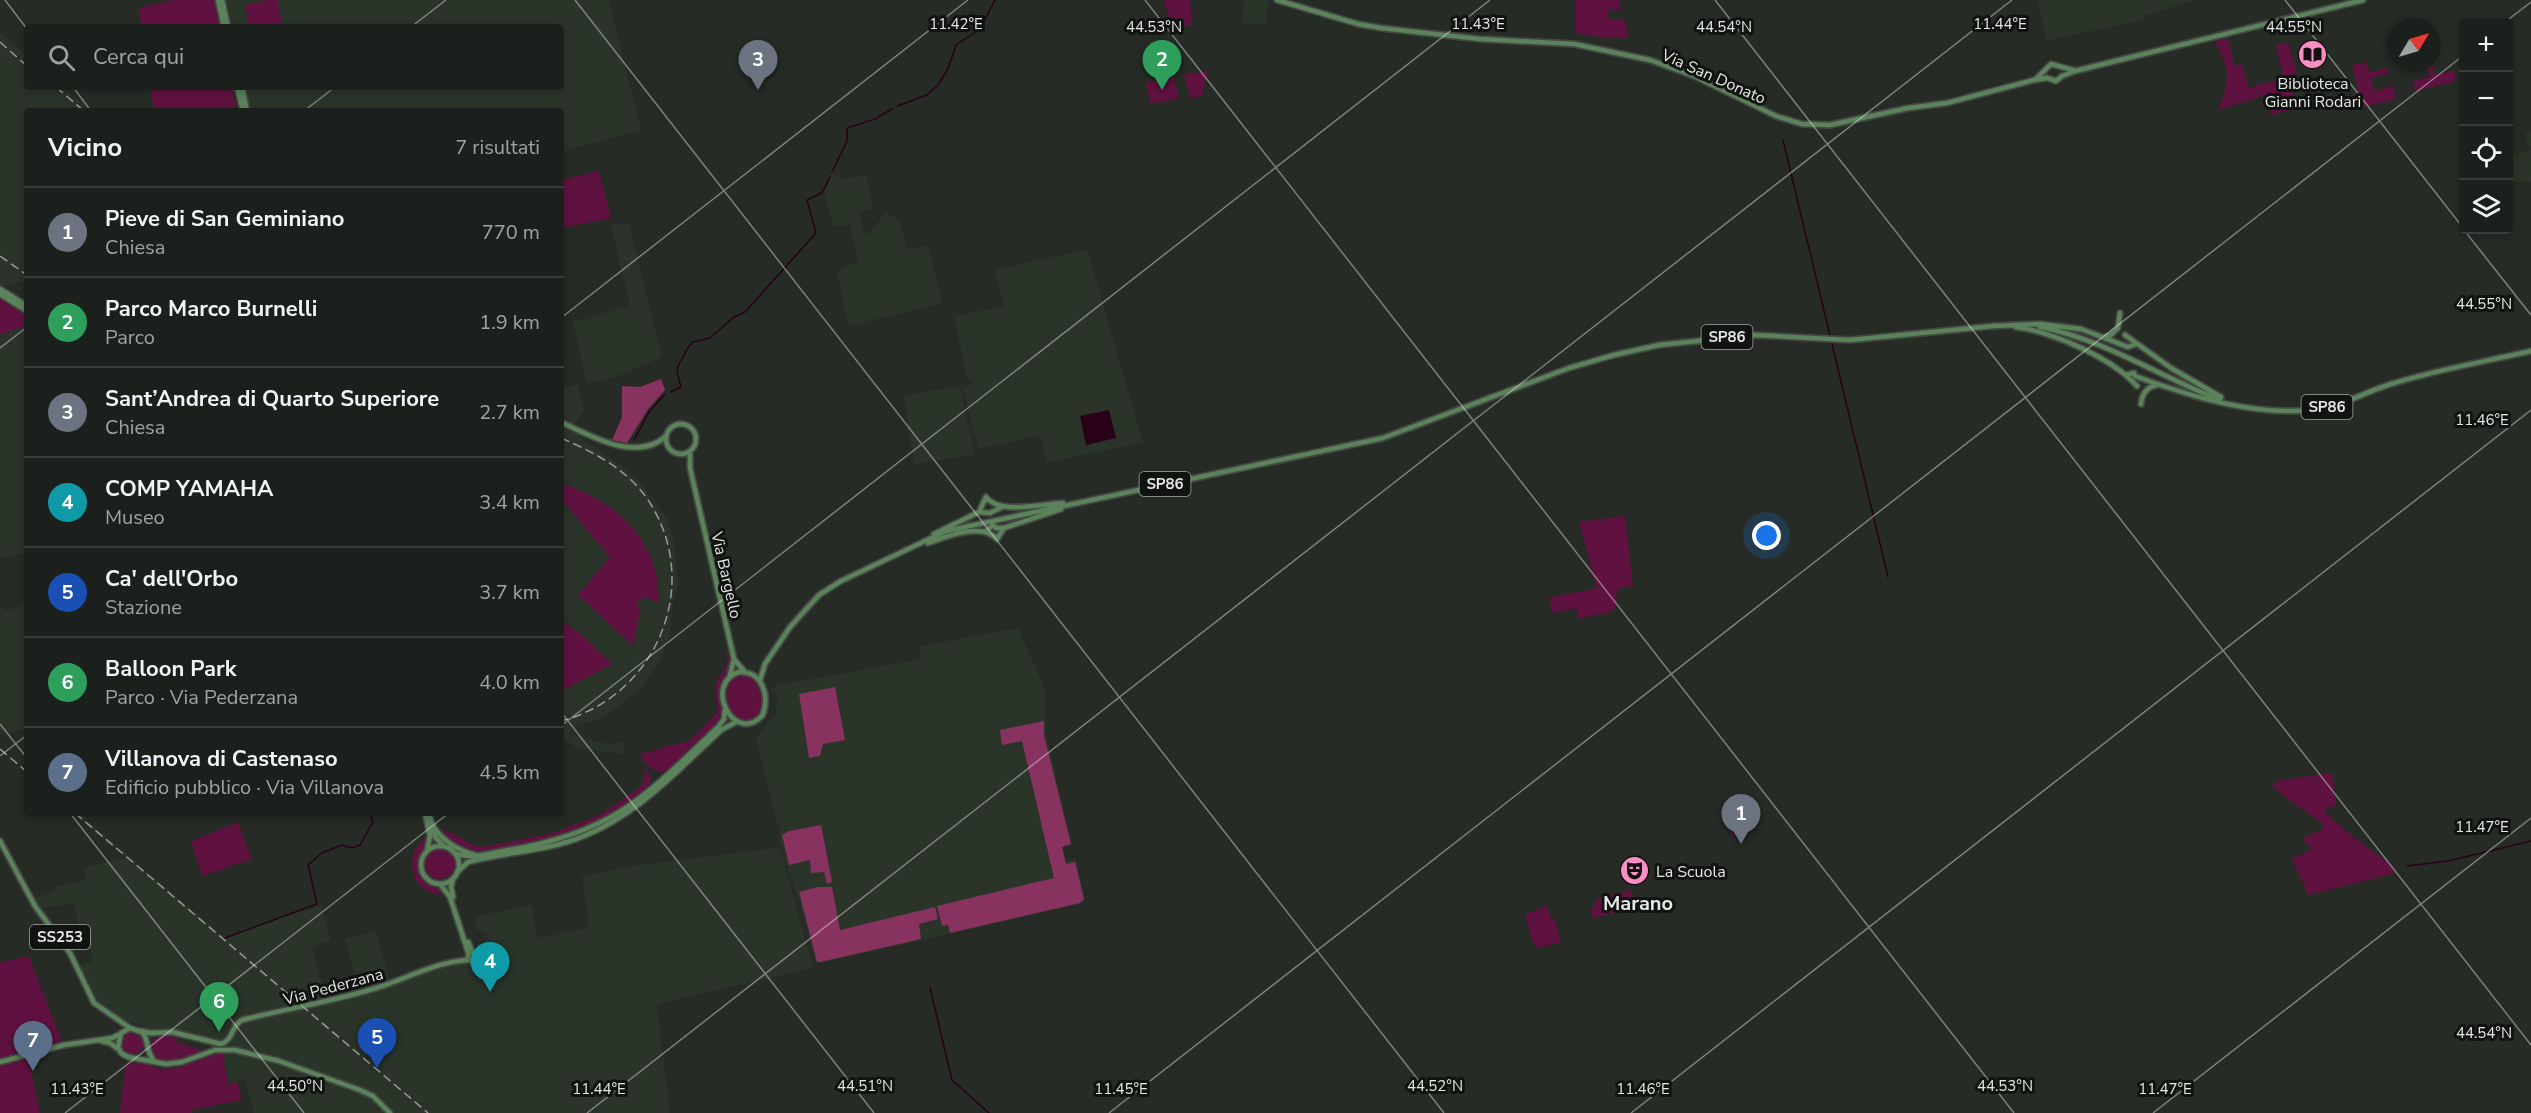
<!DOCTYPE html>
<html lang="it">
<head>
<meta charset="utf-8">
<style>
  :root { --surface:#1c201c; --page:#252825; --text:#f1f3f6; --muted:#a0a3a3; --line:#3a3e3b; --accent:#b45309 }
  body { margin:0; font-family:"Nunito Sans",sans-serif; background:var(--page); color:var(--text) }
  .controls { position:absolute; right:18px; top:18px; display:grid; overflow:hidden; border-radius:6px; box-shadow:0 3px 9px #0003 }
  .controls button { width:54px; height:54px; display:grid; place-items:center; padding:0; border:0; border-bottom:2px solid var(--line); background:var(--surface); color:var(--text); font:30px sans-serif }
  .compass { position:absolute; left:2387px; top:18px; width:54px; height:54px; border-radius:50%; background:var(--surface); box-shadow:0 3px 9px #0003; rotate:52deg }
  .you { position:absolute; left:1767px; top:536px; width:21px; height:21px; margin:-15px; border:4px solid #fff; border-radius:50%; background:#1a73e8; box-shadow:0 0 0 9px #1a73e833 }
  .badge { display:grid; place-items:center; width:39px; height:39px; border-radius:50%; background:var(--accent); color:#fff; font-size:20px; font-weight:700 }
  .pin { position:absolute; translate:-50% -50px; filter:drop-shadow(0 2px 3px #0008) }
  .pin::after { content:''; position:absolute; top:32px; width:21px; height:18px; background:inherit; clip-path:polygon(0 0,100% 0,50% 100%) }
  .list { margin:0; padding:0; list-style:none }
  h2 { display:flex; justify-content:space-between; align-items:center; height:78px; margin:0; padding:0 24px; font-size:26px }
  h2 small { font-size:20px; font-weight:400; color:var(--muted) }
  .list li { display:grid; grid-template-columns:39px 1fr auto; gap:18px; align-items:center; box-sizing:border-box; height:90px; padding:0 24px; border-top:2px solid var(--line) }
  .list b { display:block; font-size:22px; white-space:nowrap }
  .list p { margin:0; font-size:20px; white-space:nowrap; color:var(--muted) }
  .list em { font-size:20px; font-style:normal; color:var(--muted) }
  .icon { flex:none; width:33px; height:33px; fill:none; stroke:currentColor; stroke-width:2; stroke-linecap:round; stroke-linejoin:round }
  .map { position:relative; flex:none; width:2531px; height:1113px; overflow:hidden }
  .search { position:absolute; background:var(--surface); box-shadow:0 3px 9px #0003; left:24px; top:24px; width:540px; height:66px; display:flex; align-items:center; gap:15px; box-sizing:border-box; padding:0 21px; border-radius:6px; color:var(--muted); font-size:22px }
  .panel { position:absolute; background:var(--surface); box-shadow:0 3px 9px #0003; left:24px; top:108px; width:540px; height:708px; border-radius:6px }
  .map>svg:first-child { display:block }
  .built { fill:#2a3429 }
  .green { fill:#5f123f }
  .forest { fill:#883260 }
  .water { fill:#280017 }
  .lines { fill:none; stroke-linecap:round; stroke-linejoin:round }
  .stream { stroke:#280017; stroke-width:1.5 }
  .major-casing { stroke:#424742; stroke-width:8 }
  .major { stroke:#5b825a; stroke-width:4.5 }
  .rail { stroke:#979b97; stroke-width:1.5; stroke-dasharray:9 4.5; stroke-linecap:butt }
  .ticks { fill:none; stroke:#e4e8e4; stroke-width:1.5; stroke-opacity:0.45 }
  .labels { text-anchor:middle; stroke-width:6; stroke-linejoin:round; paint-order:stroke }
  .shield { fill:#111310; stroke:#a5a8a4; stroke-width:1.5 }
  .shield-label { font-size:15px; font-weight:bold; fill:#e4e8e4 }
  .street-label { font-size:16px; fill:#e4e8e4; stroke:#111310 }
  .poi-label { font-size:16px; fill:#e4e8e4; stroke:#111310 }
  .quarter-label { font-size:20px; font-weight:bold; fill:#e4e8e4; stroke:#111310 }
  .ticks-label { font-size:15px; text-anchor:middle; fill:#e4e8e4; stroke:#111310; stroke-width:6; stroke-linejoin:round; paint-order:stroke }
</style>
</head>
<body>
<div class="map">
<svg width="2531" height="1113" viewBox="0 0 2531 1113">
  <rect width="100%" height="100%" fill="#262b26"/>
  <!-- built -->
  <path class="built" d="M222,0h387l32,130 -80,22v-41h-312l-5,-24h317v-60h-333z
    M1245,0h23l-2,25 -25,-2z
    M2038,0h159l-52,15 -2,5 -97,21z
    M0,32l27,24v31h36l28,24h-64v175l-2,-5 -25,6z
    M2531,131v51h-22v-25l21,-7 -5,-16z
    M831,173l15,6 20,-5 7,34 -13,4 4,21 4,2 18,-23 13,8 8,28 21,-2 14,54 -2,4 -92,22 -11,-53 21,-13 -8,-35 -17,1 -10,-37z
    M629,223l33,134 -44,19 -31,8 -14,-63 57,-15 -19,-80z
    M1087,249l56,193 -96,21 -7,-28 -62,14 -15,-62 9,-2v-6h-5l-13,-63 50,-10 -9,-36z
    M0,298l27,17v237l-27,7z
    M578,385l6,24 -9,16 -14,-6v-32z
    M946,388h14l15,67 -61,9 -10,-68z
    M561,425l19,9 -1,3 50,34 12,12 26,36 7,24 4,40 -5,19 -3,34 -11,26 -18,25 -21,19 -24,14 -25,8 1,6 26,8 12,2 15,-2 -1,12 -47,-6 -14,-10z
    M0,604l4,7 23,-6v123l-27,6z
    M1018,628l27,62 1,44 26,110 -9,3 3,14 10,-2 9,41 -6,4 -263,60 -16,-61 -12,-32 -8,-32v-12l-3,-2 -21,-88 20,-23 1,-15 -4,-13 148,-27 -2,-13z
    M72,813h6l148,125 64,-25 31,-7 10,34 -14,5 -4,5 14,50 32,-9 -14,-52 31,-8 14,51 34,-16 50,-11 3,-4 12,-5 -3,-13 -9,-3 -2,-14 56,-11 7,34 51,-12 -7,-51 51,-10 147,-19 33,121 -156,36 13,109h-416l-9,-33 -16,3 -12,-41 -41,-12h-28l-9,-6 -14,-3 -26,-17 -20,-39 14,-3 -3,-11 -12,-18 1,-6 -5,-24 -33,6 -6,-9 7,-5 13,-4v-5l31,-6 -2,-13 42,-9z"/>
  <!-- green -->
  <path class="green" d="M173,0h42l5,27h-79l-2,-19z
    M266,0h11l6,26 -34,1 -4,-22z
    M1164,0h26l2,26h-21z
    M1575,0h44l2,9 -13,1 1,10 16,-1 3,18 -22,1 -30,-5z
    M2225,38l3,2 7,26 7,-2 7,25 12,-6 23,-2 -8,-36 12,-3 9,31 -9,3 10,32 -27,7 -5,-20 -47,15c1,-9 6,-15 7,-24 4,-17 -5,-31 -11,-46z
    M2367,62l3,10 17,-4 2,5 -18,5 3,13 19,-5 3,13 -34,8 -10,-42z
    M2432,63l3,12 19,-5 2,11 -41,10 -2,-10 17,-4 -3,-13z
    M1208,71l-6,25 -12,2 -6,-23z
    M1174,77l5,21 -29,6 -4,-22z
    M150,87h82l5,24h-83z
    M599,171l12,47 -50,10v-48z
    M0,298l27,17v11l-27,8z
    M561,483c56,19 98,56 98,119h-5l-6,-5 -11,4 3,12 -7,33 -55,-51 32,-38 -49,-58z
    M1625,516l8,70 -16,3 -1,17 -3,5 -34,8 -3,-11 -25,5 -1,-16 44,-8 2,-5 -17,-62z
    M561,620l20,14 31,30 -51,27z
    M727,645h2c5,23 -2,23 -9,42l3,24 -4,10 -50,48c-13,7 -24,-4 -29,-15l49,-13 28,-28 -1,-31 11,-17z
    M744,675c16,4 22,24 15,38 -23,23 -44,-17 -27,-35z
    M645,768l6,9 -1,7c-22,38 -105,58 -146,65 -10,2 -22,6 -32,4 -13,-3 -26,-13 -35,-23 15,-2 28,15 44,17l68,-13 49,-18 41,-28 5,-8z
    M2332,773l4,33 -10,2 -1,5 31,26 36,26 1,9 -85,21 -16,-36 20,-10 -10,-11 21,-9v-5l-51,-37 4,-6z
    M1744,806l7,26 -19,5 -8,-26z
    M238,822l14,37 -50,17 -11,-35z
    M426,832c4,16 -14,25 -6,42 6,13 22,11 28,24 -6,-7 -14,-3 -22,-8 -12,-6 -17,-26 -12,-38 3,-9 11,-10 12,-20z
    M425 864a15 15 0 1 1 30 0a15 15 0 1 1-30 0Z
    M1631,890l5,18 -43,10 -2,-10 3,-1 3,-9z
    M1547,906l5,14h3l6,22 -24,6 -5,-8 -7,-26z
    M29,956l34,89 -36,8 13,60h-40v-151z
    M120 1042a12 12 0 1 1 24 0a12 12 0 1 1-24 0Z
    M166,1034l12,1 -2,7 28,9c-14,8 -39,18 -52,4v-14l7,-6z
    M222,1052h3l-1,10 4,22 10,-2 3,18 -50,10 1,3h-72l5,-46c13,-12 26,3 41,2 19,-1 37,-12 56,-17z"/>
  <!-- forest -->
  <path class="forest" d="M661,379l4,11 -17,19 -21,34 -15,-3 10,-23v-31l18,1z
    M835,687l10,53 -22,4 -3,12 -11,2 -10,-64z
    M1044,721v14l27,109 -9,3 4,17 9,-2 9,37 -4,4 -130,30 -2,-8 -6,1 -5,-20 117,-28 -32,-137 -20,4 -2,-15z
    M821,825l11,57 -5,2 -3,-12 -13,1 -1,-13 -21,5 -7,-30 7,-4z
    M817,887h15l8,43 95,-23 3,12 -19,5 2,15 -101,23h-3l-18,-70z"/>
  <!-- water -->
  <path class="water" d="M1109,410l7,28 -30,7 -6,-29z"/>
  <g class="lines">
    <!-- stream -->
    <path class="stream" d="M897,106l30,-11 11,-10 10,-16 8,-24 24,-16 15,-29
      M1783,140l105,437
      M832,172l15,-31v-12l3,-2 25,-8 17,-10
      M671,392l10,-5 -4,-15 1,-6 11,-20 4,-4 17,-4 24,-21 11,-5 71,-79 -9,-33 15,-7 8,-16
      M634,440l15,-28 16,-18
      M2407,866l41,-5 83,-20
      M225,938l92,-34 -9,-39 14,-12 20,-8 10,3 8,-3 13,-23 -3,-9
      M930,988l22,92 37,33"/>
    <defs>
      <path id="major" d="M218,0l6,27
        M222,0l6,27
        M1277,0l81,24 23,4 99,11 94,5 76,16 44,16 82,40 26,8 28,1 78,-17 39,-5 87,-23 13,-2 9,3 6,-5 13,-5 288,-71
        M2036,79l15,-15 22,6
        M237,87l6,24
        M242,87l5,24
        M0,289l27,17
        M0,294l27,17
        M2016,327c37,5 96,31 121,59
        M2040,327c64,12 120,50 180,73
        M2125,335l46,33 50,29
        M2104,337l7,-2 7,-7 2,-15
        M2126,375l8,-2
        M2135,376c57,21 118,40 179,34 26,-3 49,-17 74,-25 46,-15 96,-23 143,-34
        M2141,404c1,-10 5,-17 16,-19
        M561,422c30,14 76,41 105,14
        M666 439a15 15 0 1 1 30 0a15 15 0 1 1-30 0Z
        M690,451v17l44,191 10,12
        M986,497c13,18 56,7 77,6
        M979,512l7,-15
        M987,530l6,-5 3,3h8l57,-19
        M934,534l45,-22 11,1 12,-6
        M928,543c19,-7 54,-21 69,-4l7,-11
        M739,672c23,-2 32,25 23,44 -29,29 -59,-33 -23,-44z
        M730,675l4,-16
        M760,680l5,-16 25,-37 29,-32 22,-14 105,-50 437,-93 186,-70 45,-13 45,-10 96,-10 95,5 143,-14 47,-2 41,5 47,18 8,-3
        M425,813l5,23 -3,15
        M429,813l6,24 8,8
        M431,822c8,17 26,28 44,33
        M0,841l35,65 35,47 24,50 36,25
        M421 865a19 19 0 1 1 38 0a19 19 0 1 1-38 0Z
        M455,853c17,7 36,0 53,-3 106,-17 138,-54 211,-124l5,-7 1,-10
        M457,872l11,-10c33,-9 67,-10 99,-20 63,-19 107,-68 154,-112l15,-8
        M440,884l10,13 19,58
        M453,897l-2,-10 2,-8
        M468,942l5,11
        M468 957a4 4 0 1 1 8 0a4 4 0 1 1-8 0Z
        M141,1031l10,2 21,-1 49,12c13,-5 10,-18 21,-24 43,-11 88,-18 131,-31 32,-9 63,-28 97,-29
        M102,1041l8,2 8,6
        M0,1062l64,-17 48,-7 6,-3
        M155,1062c-10,-10 -5,-21 -13,-30l-12,-4 -9,5 -3,14 3,6 7,4 38,7 16,-2 33,-12h20l44,11 81,29 13,6 17,17"/>
    </defs>
    <!-- major casing -->
    <use href="#major" class="major-casing"/>
    <!-- major -->
    <use href="#major" class="major"/>
    <!-- rail -->
    <path class="rail" d="M0,42l27,24
      M56,87l28,24
      M0,256l27,19
      M561,438c32,14 64,30 85,59 59,84 12,199 -85,224
      M0,749l27,23
      M75,813l353,300"/>
  </g>
  <!-- ticks -->
  <path class="ticks" d="M5,0l22,29M575,0l869,1113M1145,0l869,1113M1715,0l816,1045M2285,0l179,229M2505,22l26,-20M411,27l35,-27M73,87l18,24M304,111l31,-24M2464,230l67,85M561,318l407,-318M0,348l27,-21M561,712l313,401M0,724l27,34M561,726l929,-726M0,756l27,-21M70,813l234,300M65,1113l384,-300M587,1113l1425,-1113M1109,1113l1355,-1058M1631,1113l900,-703M2153,1113l378,-295"/>
  <!-- icons -->
  <defs>
    <symbol id="library-disc" viewBox="-11 -11 22 22"><circle r="9.5" fill="#fb8fc5" stroke="#111310"/><path d="M-6-4Q-3-5.5-.7-3.5V5Q-3 3-6 4ZM6-4Q3-5.5 .7-3.5V5Q3 3 6 4Z" fill="#111"/></symbol>
    <symbol id="theatre-disc" viewBox="-11 -11 22 22"><circle r="9.5" fill="#fb8fc5" stroke="#111310"/><path d="M-5-5.5Q0-4 5-5.5V0Q5 5 0 6Q-5 5-5 0ZM-3.3-2.5H-1v1.5H-3.3ZM1-2.5H3.3v1.5H1ZM-2.8 1Q0 5.5 2.8 1Z" fill="#111"/></symbol>
  </defs>
  <g fill-rule="evenodd">
    <use href="#library-disc" x="2296" y="38" width="33" height="33"/>
    <use href="#theatre-disc" x="1618" y="854" width="33" height="33"/>
  </g>
  <g class="labels">
    <!-- shield labels -->
    <g class="shield">
      <rect x="1701.5" y="325" width="51" height="24" rx="4.5"/>
      <rect x="2301.5" y="395" width="51" height="24" rx="4.5"/>
      <rect x="1139.5" y="472" width="51" height="24" rx="4.5"/>
      <rect x="30" y="925" width="60" height="24" rx="4.5"/>
    </g>
    <g class="shield-label">
      <text x="1727" y="342">SP86</text>
      <text x="2327" y="412">SP86</text>
      <text x="1165" y="489">SP86</text>
      <text x="60" y="942">SS253</text>
    </g>
    <!-- street labels -->
    <g class="street-label">
      <text transform="translate(1714 76) rotate(24)" y="6">Via San Donato</text>
      <text transform="translate(727 575) rotate(77)" y="6">Via Bargello</text>
      <text transform="translate(333 986) rotate(-15)" y="6">Via Pederzana</text>
    </g>
    <!-- poi labels -->
    <g class="poi-label">
      <text x="2313" y="89">Biblioteca<tspan x="2313" dy="18">Gianni Rodari</tspan></text>
      <text x="1656" y="877" text-anchor="start">La Scuola</text>
    </g>
    <!-- quarter labels -->
    <g class="quarter-label">
      <text x="1638" y="910">Marano</text>
    </g>
  </g>
  <g class="ticks-label">
    <text x="956" y="29">11.42°E</text>
    <text x="1478" y="29">11.43°E</text>
    <text x="2000" y="29">11.44°E</text>
    <text x="1724" y="32">44.54°N</text>
    <text x="1154" y="32">44.53°N</text>
    <text x="2294" y="32">44.55°N</text>
    <text x="2484" y="309">44.55°N</text>
    <text x="2482" y="425">11.46°E</text>
    <text x="2482" y="832">11.47°E</text>
    <text x="2484" y="1038">44.54°N</text>
    <text x="295" y="1091">44.50°N</text>
    <text x="865" y="1091">44.51°N</text>
    <text x="1435" y="1091">44.52°N</text>
    <text x="2005" y="1091">44.53°N</text>
    <text x="77" y="1094">11.43°E</text>
    <text x="599" y="1094">11.44°E</text>
    <text x="1121" y="1094">11.45°E</text>
    <text x="1643" y="1094">11.46°E</text>
    <text x="2165" y="1094">11.47°E</text>
  </g>
</svg>
<div class="controls">
<button>+</button>
<button>−</button>
<button><svg class="icon" aria-label="locate" viewBox="0 0 24 24"><circle cx="12" cy="12" r="6"/><path d="M12 2v4M12 18v4M2 12h4M18 12h4"/></svg></button>
<button><svg class="icon" aria-label="layers" viewBox="0 0 24 24"><path d="M12 4l9 5-9 5-9-5zM3 14l9 5 9-5"/></svg></button>
</div>
<svg class="compass" viewBox="-18 -18 36 36"><path d="M0-13l5 13h-10z" fill="#e53935"/><path d="M0 13l5-13h-10z" fill="#a0a3a3"/></svg>
<div class="you"></div>
<div class="pin badge" style="left:1741px;top:844px;background:#6b7280">1</div>
<div class="pin badge" style="left:1162px;top:90px;background:#2e9e5b">2</div>
<div class="pin badge" style="left:758px;top:90px;background:#6b7280">3</div>
<div class="pin badge" style="left:490px;top:992px;background:#0f9aa8">4</div>
<div class="pin badge" style="left:377px;top:1068px;background:#1a4fb4">5</div>
<div class="pin badge" style="left:219px;top:1032px;background:#2e9e5b">6</div>
<div class="pin badge" style="left:33px;top:1071px;background:#5c6f8a">7</div>
<div class="search"><svg class="icon" aria-label="search" viewBox="0 0 24 24"><circle cx="10" cy="10" r="6"/><path d="M15 15l6 6"/></svg>Cerca qui</div>
<section class="panel">
<h2>Vicino<small>7 risultati</small></h2>
<ul class="list">
<li><span class="badge" style="background:#6b7280">1</span><div><b>Pieve di San Geminiano</b><p>Chiesa</p></div><em>770 m</em></li>
<li><span class="badge" style="background:#2e9e5b">2</span><div><b>Parco Marco Burnelli</b><p>Parco</p></div><em>1.9 km</em></li>
<li><span class="badge" style="background:#6b7280">3</span><div><b>Sant’Andrea di Quarto Superiore</b><p>Chiesa</p></div><em>2.7 km</em></li>
<li><span class="badge" style="background:#0f9aa8">4</span><div><b>COMP YAMAHA</b><p>Museo</p></div><em>3.4 km</em></li>
<li><span class="badge" style="background:#1a4fb4">5</span><div><b>Ca' dell'Orbo</b><p>Stazione</p></div><em>3.7 km</em></li>
<li><span class="badge" style="background:#2e9e5b">6</span><div><b>Balloon Park</b><p>Parco · Via Pederzana</p></div><em>4.0 km</em></li>
<li><span class="badge" style="background:#5c6f8a">7</span><div><b>Villanova di Castenaso</b><p>Edificio pubblico · Via Villanova</p></div><em>4.5 km</em></li>
</ul>
</section>
</div>
</body>
</html>
